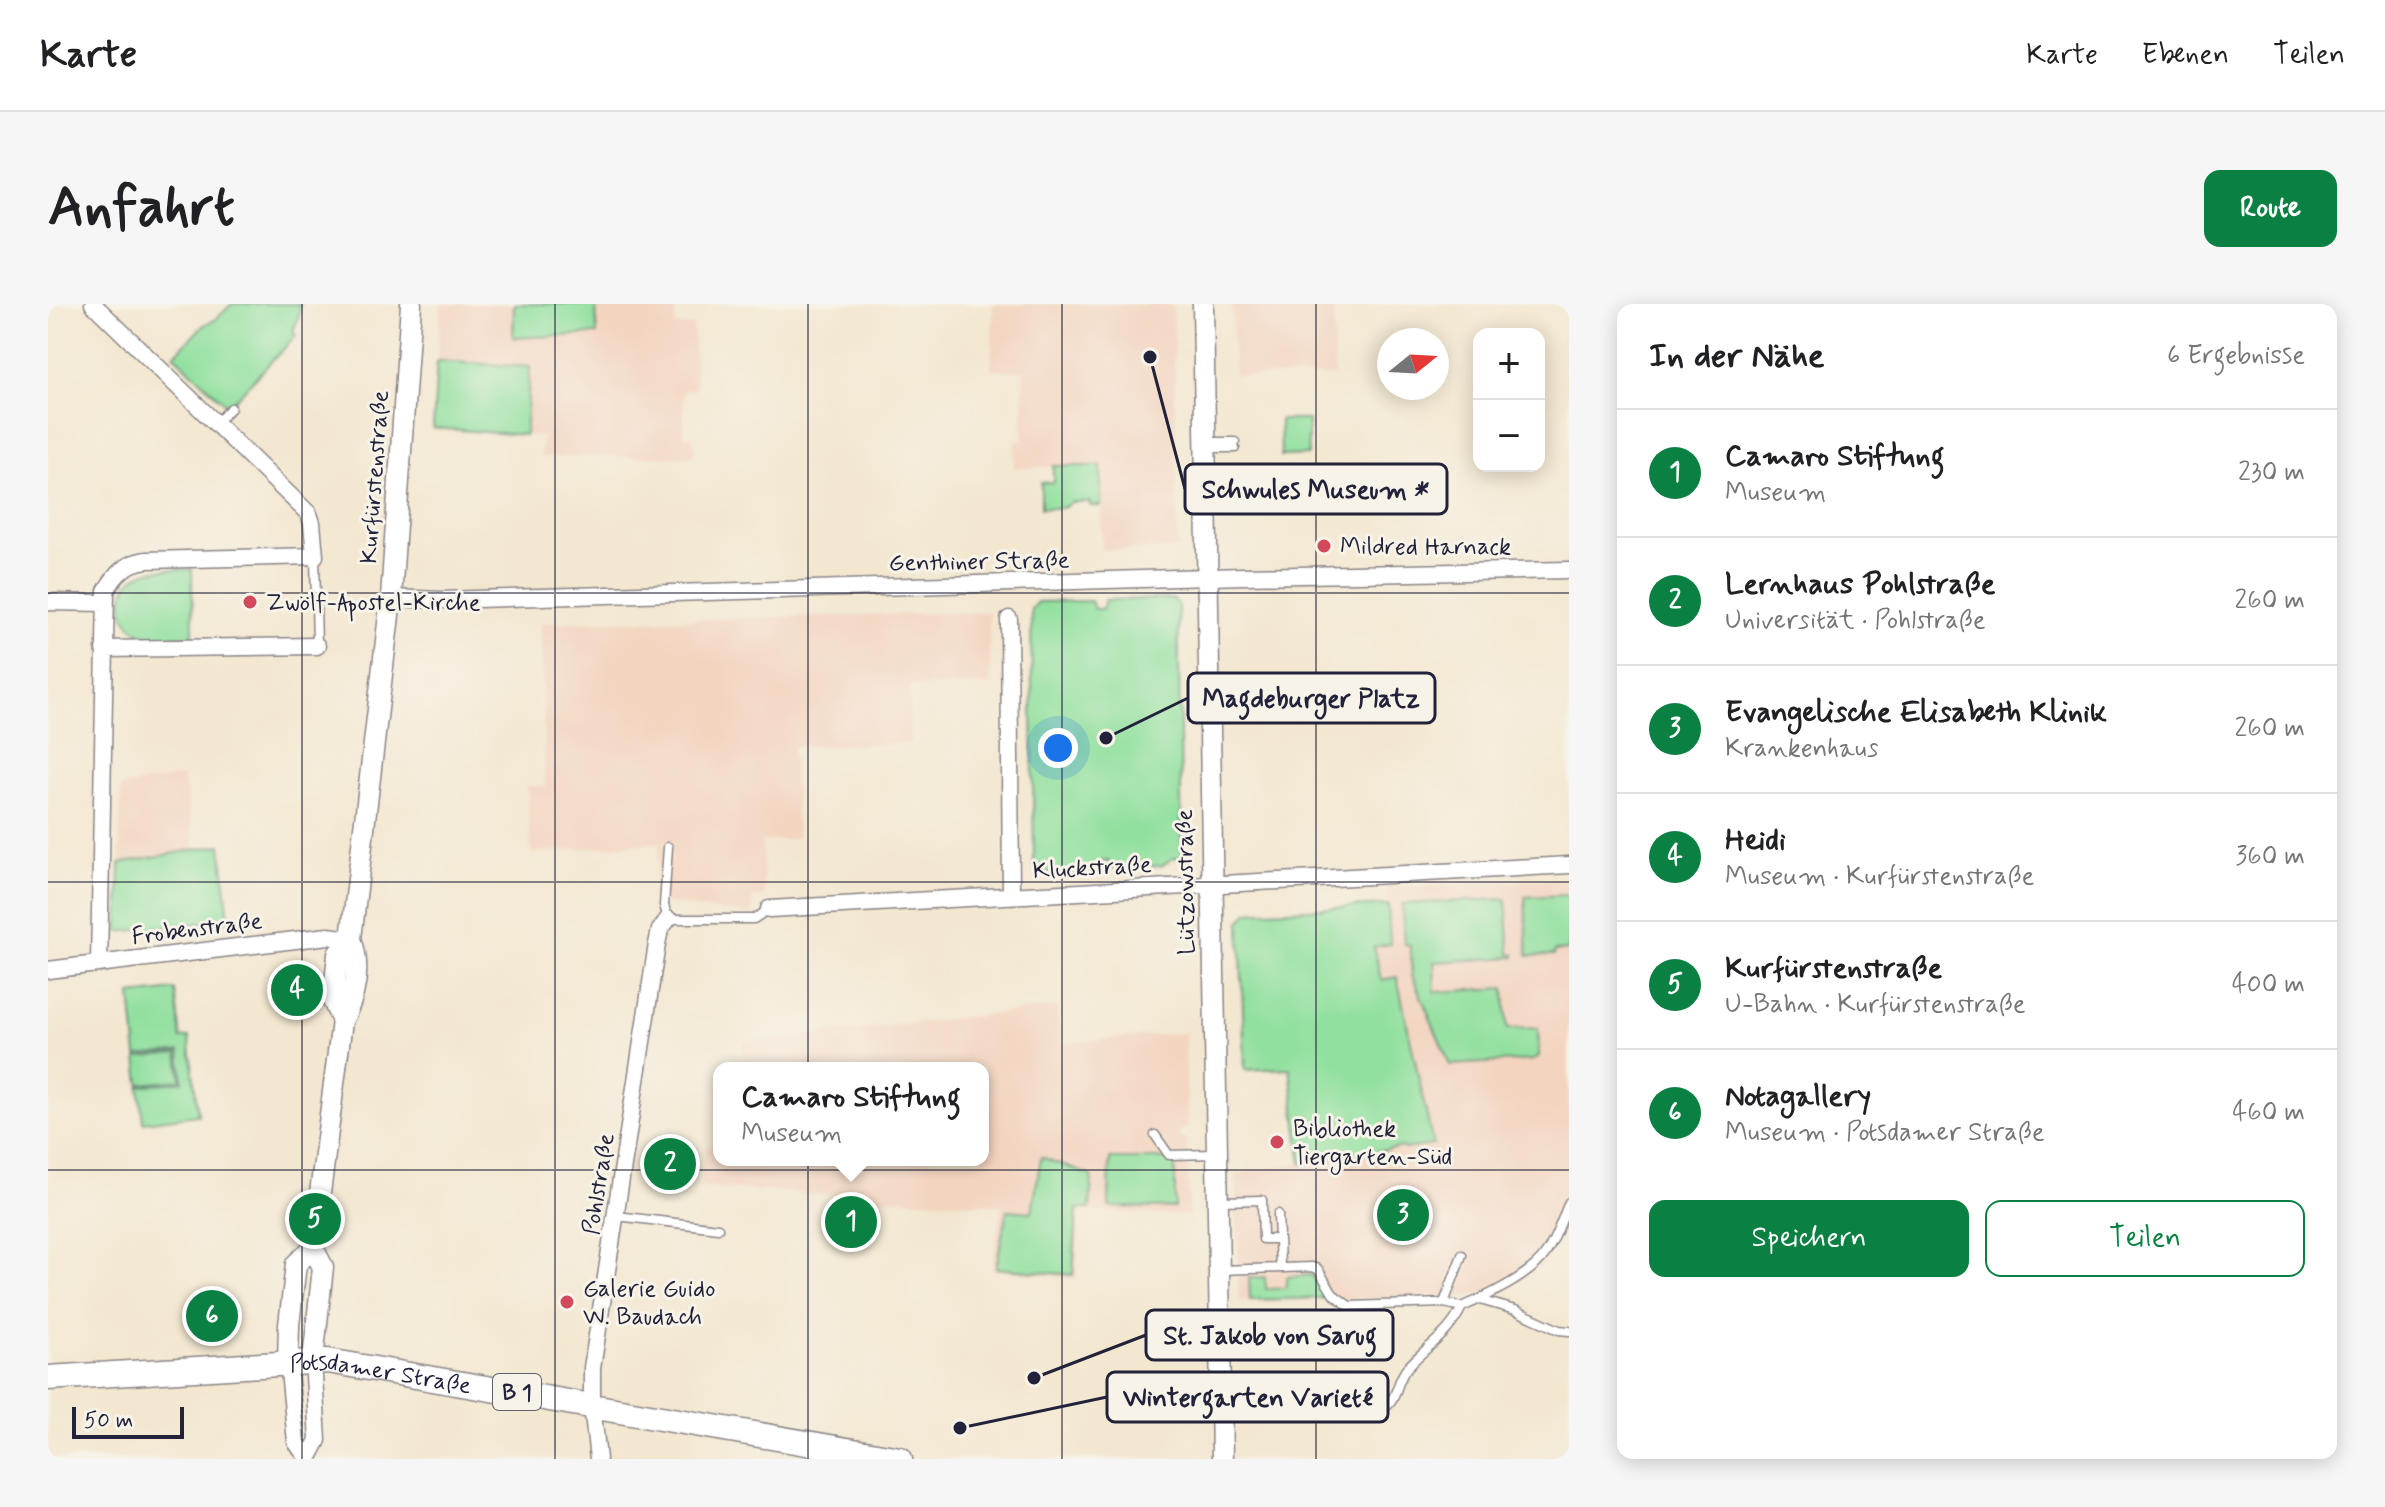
<!DOCTYPE html>
<html lang="de">
<head>
<meta charset="utf-8">
<style>
  :root { --surface:#fff; --page:#f6f6f6; --text:#202124; --muted:#757577; --line:#e0e0e0; --accent:#0b8043 }
  body { margin:0; font-family:Mynerve,sans-serif; background:var(--page); color:var(--text) }
  .controls { position:absolute; right:24px; top:24px; display:grid; overflow:hidden; border-radius:16px; box-shadow:0 4px 20px #0003 }
  .controls button { width:72px; height:72px; display:grid; place-items:center; padding:0; border:0; border-bottom:2px solid var(--line); background:var(--surface); color:var(--text); font:40px sans-serif }
  .compass { position:absolute; left:1329px; top:24px; width:72px; height:72px; border-radius:50%; background:var(--surface); box-shadow:0 4px 20px #0003; rotate:72deg }
  .scale { position:absolute; left:24px; bottom:20px; width:112px; box-sizing:border-box; padding-left:8px; border:4px solid #22223b; border-top:0; font-size:22px; line-height:28px; white-space:nowrap; color:#22223b; -webkit-text-stroke:6px #f7f3e8; paint-order:stroke }
  .you { position:absolute; left:1010px; top:444px; width:28px; height:28px; margin:-20px; border:6px solid #fff; border-radius:50%; background:#1a73e8; box-shadow:0 0 0 12px #1a73e833 }
  .badge { display:grid; place-items:center; width:52px; height:52px; border-radius:50%; background:var(--accent); color:#fff; font-size:26px; font-weight:700 }
  .pin { position:absolute; translate:-50% -50%; border:4px solid #fff; box-shadow:0 2px 8px #0006 }
  .popup { position:absolute; left:665px; top:758px; width:276px; height:104px; box-sizing:border-box; display:grid; place-content:center; border-radius:16px; background:var(--surface); filter:drop-shadow(0 2px 6px #0005); font-size:26px; white-space:nowrap; color:var(--muted) }
  .popup b { font-size:30px; color:var(--text) }
  .popup::after { content:''; position:absolute; left:50%; top:100%; margin-left:-16px; border:16px solid transparent; border-top-color:var(--surface) }
  .list { margin:0; padding:0; list-style:none }
  h2 { display:flex; justify-content:space-between; align-items:center; height:104px; margin:0; padding:0 32px; font-size:34px }
  h2 small { font-size:26px; font-weight:400; color:var(--muted) }
  .list li { display:grid; grid-template-columns:52px 1fr auto; gap:24px; align-items:center; box-sizing:border-box; height:128px; padding:0 32px; border-top:2px solid var(--line) }
  .list b { display:block; font-size:30px; white-space:nowrap }
  .list p { margin:0; font-size:26px; white-space:nowrap; color:var(--muted) }
  .list em { font-size:26px; font-style:normal; color:var(--muted) }
  .actions { display:flex; gap:16px; padding:24px 32px }
  .actions a { flex:1; padding:18px 0; border:2px solid var(--accent); border-radius:16px; text-align:center; font-size:28px; color:var(--accent) }
  .actions .main { background:var(--accent); color:#fff }
  .map { position:relative; flex:none; width:1521px; height:1155px; overflow:hidden; border-radius:16px }
  header { display:flex; align-items:center; gap:48px; box-sizing:border-box; height:112px; padding:0 40px; background:var(--surface); border-bottom:2px solid var(--line) }
  header strong { font-size:38px }
  nav { display:flex; gap:44px; margin-inline-start:auto; font-size:28px }
  .intro { display:flex; align-items:center; justify-content:space-between; box-sizing:border-box; height:192px; padding:0 48px }
  h1 { margin:0; font-size:56px }
  .button { padding:20px 36px; border-radius:16px; background:var(--accent); color:#fff; font-size:28px; font-weight:700 }
  main { display:flex; gap:48px; padding:0 48px }
  aside { flex:1; background:var(--surface); border-radius:16px; box-shadow:0 4px 20px #0003 }
  .map>svg:first-child { display:block }
  .built { fill:#f3d4bf }
  .green { fill:#91e09f; stroke:#5a816d; stroke-width:2 }
  .lines { fill:none; stroke-linecap:round; stroke-linejoin:round }
  .service-casing { stroke:#8a8486; stroke-width:11 }
  .minor-casing { stroke:#8a8486; stroke-width:19 }
  .tertiary-casing { stroke:#8a8486; stroke-width:23 }
  .primary-casing { stroke:#8a8486; stroke-width:27 }
  .service { stroke:#fff; stroke-width:8 }
  .minor { stroke:#fff; stroke-width:16 }
  .tertiary { stroke:#fff; stroke-width:20 }
  .primary { stroke:#fff; stroke-width:24 }
  .grid { fill:none; stroke:#22223b; stroke-width:2; stroke-opacity:0.55 }
  .poi-dot { fill:#d1495b; stroke:#f7f3e8; stroke-width:3 }
  .labels { text-anchor:middle; stroke-width:6; stroke-linejoin:round; paint-order:stroke }
  .shield { fill:#f7f3e8; stroke:#62616f; stroke-width:2 }
  .shield-label { font-size:22px; font-weight:bold; fill:#22223b }
  .street-label { font-size:24px; fill:#22223b; stroke:#f7f3e8 }
  .poi-label { font-size:24px; fill:#22223b; stroke:#f7f3e8; text-anchor:start }
  .leader { fill:none; stroke:#22223b; stroke-width:3 }
  .callout-dot { fill:#22223b; stroke:#f7f3e8; stroke-width:3 }
  .callout { fill:#f7f3e8; stroke:#22223b; stroke-width:3 }
  .callout-label { font-size:26px; text-anchor:middle; font-weight:bold; fill:#22223b }
</style>
</head>
<body>
<header>
<strong>Karte</strong>
<nav><a>Karte</a><a>Ebenen</a><a>Teilen</a></nav>
</header>
<div class="intro"><h1>Anfahrt</h1><a class="button">Route</a></div>
<main>
<div class="map">
<svg width="1521" height="1155" viewBox="0 0 1521 1155">
  <rect width="100%" height="100%" fill="#f7f3e8"/>
  <filter id="ink" filterUnits="userSpaceOnUse"><feTurbulence type="fractalNoise" baseFrequency=".0125" numOctaves="2"/><feDisplacementMap in="SourceGraphic" scale="16" xChannelSelector="R" yChannelSelector="G"/><feConvolveMatrix kernelMatrix="1 2 1 2 8 2 1 2 1" color-interpolation-filters="sRGB"/></filter>
  <filter id="wash" filterUnits="userSpaceOnUse"><feTurbulence type="fractalNoise" baseFrequency=".006" numOctaves="4" result="noise"/><feDisplacementMap in="SourceGraphic" scale="32" xChannelSelector="R" yChannelSelector="G"/><feGaussianBlur stdDeviation="1.8" result="paint"/><feColorMatrix in="noise" values="0 0 0 0 0 0 0 0 0 0 0 0 0 0 0 0 0 1.4 0 .05"/><feComposite in="paint" operator="in"/></filter>
  <g filter="url(#wash)">
    <rect width="100%" height="100%" fill="#f3e7d0"/>
    <!-- built -->
    <path class="built" d="M393,0h234l1,22 17,-1 3,64 -13,1 1,46h9l1,20 -153,1 1,-21 -17,-1 4,-68 -92,-6z
      M945,0h180l5,245 -76,1 -2,-84 -86,2 1,-28 7,-1 2,-68 -33,-2z
      M1184,0h102v72l-100,-1z
      M941,308l1,73 -80,1v57l-117,4 4,91 -35,4 3,54 -13,1 1,18 -99,-13 6,-60 -129,11 -4,-67h18l-4,-163z
      M135,472l12,73 -75,14 1,-76z
      M1521,575v338l-27,49 -35,23 -49,7 -219,5 -3,-127 168,-28 -7,-169 -16,4 -7,-34 16,-4 -3,-55z
      M1009,703l4,36 124,-10 2,95 -7,3v7l7,2 2,76 -110,-6 -3,68 -84,-9 10,-64 -301,-18 5,-41h13v14h264v-92h-239l-1,-26z"/>
    <!-- green -->
    <path class="green" d="M184,0h68c0,10 -2,17 -7,26l3,6 -68,70 -54,-51 31,-31 10,-4z
      M466,0h82l1,30 -84,4z
      M389,57l93,6 -5,68 -92,-7z
      M1260,116v35l-27,1 -1,-36z
      M1005,162h48v40h-11v-4h-19l-8,6h-22v-25l12,-1z
      M144,265l1,67c-15,0 -36,4 -50,-2 -26,-11 -28,-48 -2,-60 14,-7 35,-4 51,-5z
      M1125,295l5,5 4,254h-9l-12,8 -53,2v-7l-9,1v10l-50,1 -15,-8 -3,-256 6,-7 54,-1 3,8h8l3,-9z
      M173,541l8,75 -110,12 1,-69z
      M1521,591v55l-14,1 -1,4 -26,1 -3,-59z
      M1458,595l4,55h5v3l-81,5 1,30 70,-4 2,41 31,-1 1,28 -5,4 -84,5 -38,-90 -2,-29 -6,-3 -2,-39z
      M1340,601l2,39 -16,3 7,33 16,-3 36,168 -29,4 -1,-2 -101,17 -12,-96 -45,2 -5,-148 8,-10z
      M127,686l6,48 8,-1 9,78 -55,7 -4,-36 44,-5 -3,-30 -43,5 -6,-61z
      M130,749l3,27 -41,4 -3,-26z
      M993,853l51,19 -2,33h-13l-4,66 -77,-7 11,-58 25,2z
      M1062,855h65v49l-66,-1z
      M1264,971l16,23 -78,2 -1,-22 16,-1 1,12 20,-1v-11z"/>
  </g>
  <g filter="url(#ink)">
    <g class="lines">
      <defs>
        <path id="service" d="M168,119l15,-15
          M1160,138h27
          M1158,144h29
          M267,252l2,90
          M620,543l-4,58 4,14h86l15,-10
          M1107,831l14,20 47,-1
          M1172,897l42,-1 1,39h16l1,29
          M1230,910l1,25
          M569,912l101,12
          M1171,966l93,-3 6,2 15,25 16,12 95,-3 18,4c24,-10 70,-32 84,-54 10,-15 16,-34 23,-51
          M1432,996l35,10 44,20 10,1
          M1396,999l18,-48
          M1332,1106c19,-9 15,-28 27,-42 20,-23 41,-31 55,-61"/>
        <path id="minor" d="M45,0l216,210 3,9 3,33 -169,4c-20,3 -30,13 -40,31l-7,373
          M343,294l50,2 802,-24 326,-6
          M0,298l57,1
          M961,315l2,277
          M56,345l213,-3
          M721,605l800,-44
          M0,666l280,-34 23,3
          M240,1057l8,81 12,17
          M260,1155l10,-19 -5,-80
          M550,1155l-6,-54v-37l65,-424 3,-14 8,-11"/>
        <path id="tertiary" d="M1155,0l19,1155
          M294,717l-9,-20 5,-47 13,-15
          M265,1056l10,-93 -10,-19 29,-227c14,-25 19,-55 9,-82l40,-341 20,-294
          M240,1057l1,-36 7,-61 17,-16"/>
        <g id="primary">
          <path id="s1" d="M0,1074l280,-17 572,98"/>
        </g>
      </defs>
      <!-- service casing -->
      <use href="#service" class="service-casing"/>
      <!-- minor casing -->
      <use href="#minor" class="minor-casing"/>
      <!-- tertiary casing -->
      <use href="#tertiary" class="tertiary-casing"/>
      <!-- primary casing -->
      <use href="#primary" class="primary-casing"/>
      <!-- service -->
      <use href="#service" class="service"/>
      <!-- minor -->
      <use href="#minor" class="minor"/>
      <!-- tertiary -->
      <use href="#tertiary" class="tertiary"/>
      <!-- primary -->
      <use href="#primary" class="primary"/>
    </g>
  </g>
  <!-- grid -->
  <path class="grid" d="M254,0v1155M507,0v1155M760,0v1155M1014,0v1155M1268,0v1155M0,289h1521M0,578h1521M0,866h1521"/>
  <!-- markers -->
  <g class="poi-dot">
    <circle cx="1276" cy="242" r="8"/>
    <circle cx="202" cy="298" r="8"/>
    <circle cx="1229" cy="838" r="8"/>
    <circle cx="519" cy="998" r="8"/>
  </g>
  <g class="labels">
    <!-- shield labels -->
    <rect class="shield" x="445" y="1070" width="48" height="36" rx="6"/>
    <g class="shield-label">
      <text x="469" y="1096">B 1</text>
    </g>
    <!-- street labels -->
    <g class="street-label">
      <text transform="translate(326 173) rotate(-86)" y="8">Kurfürstenstraße</text>
      <text transform="translate(931 257) rotate(-1)" y="8">Genthiner Straße</text>
      <text transform="translate(1044 563) rotate(-3)" y="8">Kluckstraße</text>
      <text transform="translate(1137 578) rotate(-91)" y="8">Lützowstraße</text>
      <text transform="translate(149 624) rotate(-7)" y="8">Frobenstraße</text>
      <text transform="translate(550 880) rotate(-81)" y="8">Pohlstraße</text>
      <text dy="8" stroke="none"><textPath href="#s1" startOffset="334">Potsdamer Straße</textPath></text>
    </g>
    <!-- poi labels -->
    <g class="poi-label">
      <text x="1292" y="250">Mildred Harnack</text>
      <text x="218" y="306">Zwölf-Apostel-Kirche</text>
      <text x="1245" y="832">Bibliothek<tspan x="1245" dy="28">Tiergarten-Süd</tspan></text>
      <text x="535" y="992">Galerie Guido<tspan x="535" dy="28">W. Baudach</tspan></text>
    </g>
  </g>
  <!-- callouts -->
  <path class="leader" d="M1102 53L1137 185M1058 434L1140 394M986 1074L1098 1031M912 1124L1059 1093"/>
  <g class="callout-dot">
    <circle cx="1102" cy="53" r="8"/>
    <circle cx="1058" cy="434" r="8"/>
    <circle cx="986" cy="1074" r="8"/>
    <circle cx="912" cy="1124" r="8"/>
  </g>
  <g class="callout">
    <rect x="1137" y="160" width="262" height="50" rx="8"/>
    <rect x="1140" y="369" width="247" height="50" rx="8"/>
    <rect x="1098" y="1006" width="247" height="50" rx="8"/>
    <rect x="1059" y="1068" width="281" height="50" rx="8"/>
  </g>
  <g class="callout-label">
    <text x="1268" y="194">Schwules Museum *</text>
    <text x="1263" y="403">Magdeburger Platz</text>
    <text x="1222" y="1040">St. Jakob von Sarug</text>
    <text x="1200" y="1102">Wintergarten Varieté</text>
  </g>
</svg>
<div class="controls">
<button>+</button>
<button>−</button>
</div>
<svg class="compass" viewBox="-18 -18 36 36"><path d="M0-13l5 13h-10z" fill="#e53935"/><path d="M0 13l5-13h-10z" fill="#757577"/></svg>
<div class="scale">50 m</div>
<div class="you"></div>
<div class="pin badge" style="left:803px;top:918px">1</div>
<div class="popup"><b>Camaro Stiftung</b>Museum</div>
<div class="pin badge" style="left:622px;top:860px">2</div>
<div class="pin badge" style="left:1355px;top:911px">3</div>
<div class="pin badge" style="left:249px;top:686px">4</div>
<div class="pin badge" style="left:267px;top:915px">5</div>
<div class="pin badge" style="left:164px;top:1012px">6</div>
</div>
<aside>
<h2>In der Nähe<small>6 Ergebnisse</small></h2>
<ul class="list">
<li><span class="badge">1</span><div><b>Camaro Stiftung</b><p>Museum</p></div><em>230 m</em></li>
<li><span class="badge">2</span><div><b>Lernhaus Pohlstraße</b><p>Universität · Pohlstraße</p></div><em>260 m</em></li>
<li><span class="badge">3</span><div><b>Evangelische Elisabeth Klinik</b><p>Krankenhaus</p></div><em>260 m</em></li>
<li><span class="badge">4</span><div><b>Heidi</b><p>Museum · Kurfürstenstraße</p></div><em>360 m</em></li>
<li><span class="badge">5</span><div><b>Kurfürstenstraße</b><p>U-Bahn · Kurfürstenstraße</p></div><em>400 m</em></li>
<li><span class="badge">6</span><div><b>Notagallery</b><p>Museum · Potsdamer Straße</p></div><em>460 m</em></li>
</ul>
<div class="actions"><a class="main">Speichern</a><a>Teilen</a></div>
</aside>
</main>
</body>
</html>
